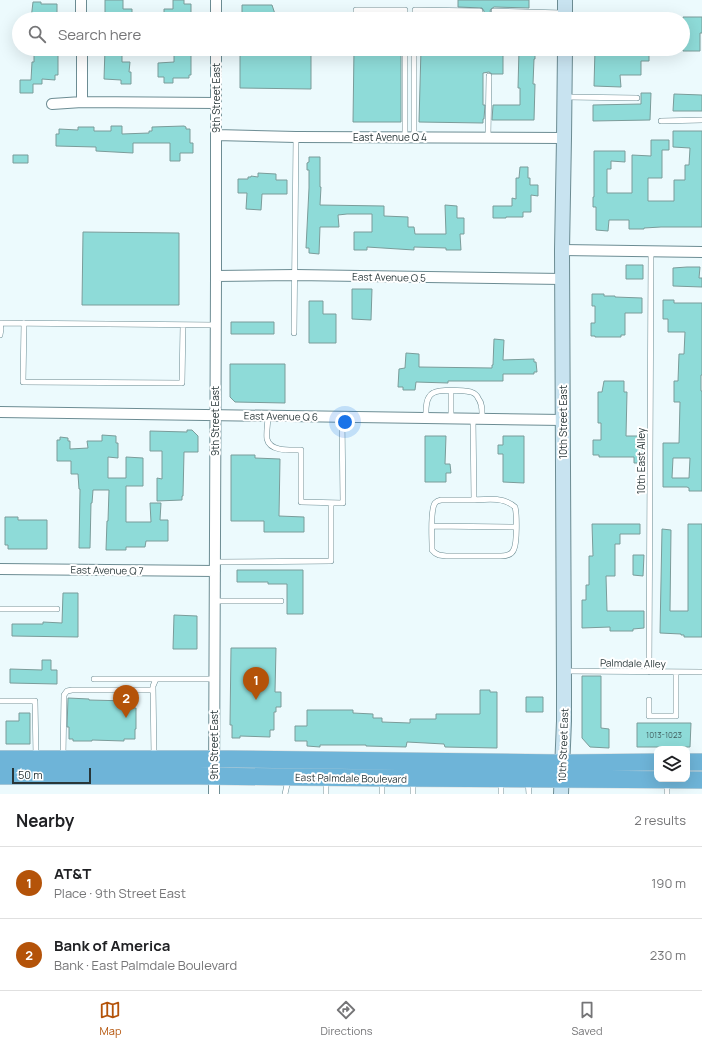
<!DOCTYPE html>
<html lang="en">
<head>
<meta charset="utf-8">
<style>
  :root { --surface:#fff; --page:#f2f2f2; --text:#202124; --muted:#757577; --line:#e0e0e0; --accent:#b45309 }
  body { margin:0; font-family:Manrope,sans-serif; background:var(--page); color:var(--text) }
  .controls { position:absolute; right:12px; bottom:12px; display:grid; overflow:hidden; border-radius:8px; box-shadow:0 4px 16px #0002 }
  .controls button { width:36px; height:36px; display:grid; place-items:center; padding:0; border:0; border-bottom:1px solid var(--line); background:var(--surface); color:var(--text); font:20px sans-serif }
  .scale { position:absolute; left:12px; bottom:10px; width:79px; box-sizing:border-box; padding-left:4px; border:2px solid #283638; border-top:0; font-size:11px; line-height:14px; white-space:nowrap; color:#283638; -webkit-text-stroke:3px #fff; paint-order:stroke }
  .you { position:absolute; left:345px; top:422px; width:14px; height:14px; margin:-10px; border:3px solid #fff; border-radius:50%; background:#1a73e8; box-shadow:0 0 0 6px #1a73e833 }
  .badge { display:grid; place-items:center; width:26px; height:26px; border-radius:50%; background:var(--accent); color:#fff; font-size:13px; font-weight:700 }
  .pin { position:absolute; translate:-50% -33px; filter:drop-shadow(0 1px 2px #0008) }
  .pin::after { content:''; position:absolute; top:21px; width:14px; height:12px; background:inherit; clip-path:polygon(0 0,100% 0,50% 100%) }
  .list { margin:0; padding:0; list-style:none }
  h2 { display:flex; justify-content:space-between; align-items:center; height:52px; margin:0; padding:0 16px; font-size:17px }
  h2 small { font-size:13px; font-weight:400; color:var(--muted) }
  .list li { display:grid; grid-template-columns:26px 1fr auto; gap:12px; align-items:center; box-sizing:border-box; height:72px; padding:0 16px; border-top:1px solid var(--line) }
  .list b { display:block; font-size:15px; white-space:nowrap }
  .list p { margin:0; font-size:13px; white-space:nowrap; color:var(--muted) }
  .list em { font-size:13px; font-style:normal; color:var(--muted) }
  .icon { flex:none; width:22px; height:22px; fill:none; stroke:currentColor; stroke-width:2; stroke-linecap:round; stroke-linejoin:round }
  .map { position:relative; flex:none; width:702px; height:794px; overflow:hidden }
  .search { position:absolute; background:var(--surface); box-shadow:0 4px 16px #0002; left:12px; right:12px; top:12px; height:44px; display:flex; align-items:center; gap:10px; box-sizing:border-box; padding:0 14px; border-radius:22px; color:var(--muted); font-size:15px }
  .sheet { height:196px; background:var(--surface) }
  nav { display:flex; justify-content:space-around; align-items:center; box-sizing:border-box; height:56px; border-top:1px solid var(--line); background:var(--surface); font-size:11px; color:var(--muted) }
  nav a { display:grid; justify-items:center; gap:2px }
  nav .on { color:var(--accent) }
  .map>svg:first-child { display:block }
  .building { fill:#8edbd8; stroke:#7b9c9a; fill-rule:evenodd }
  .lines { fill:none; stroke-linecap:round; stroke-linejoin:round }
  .service-casing { stroke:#6c8c93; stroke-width:6 }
  .minor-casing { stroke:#6c8c93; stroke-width:12 }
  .secondary-casing { stroke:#6c8c93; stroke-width:16 }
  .trunk-casing { stroke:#d4d7d7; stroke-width:18 }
  .service { stroke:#fff; stroke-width:5 }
  .minor { stroke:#fff; stroke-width:10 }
  .secondary { stroke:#c8e3f0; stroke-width:14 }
  .trunk { stroke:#6eb4d8; stroke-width:17 }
  .labels { text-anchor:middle; stroke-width:4; stroke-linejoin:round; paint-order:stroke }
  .number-label { font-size:8px; fill:#425f60 }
  .street-label { font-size:10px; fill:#283638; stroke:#fff }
</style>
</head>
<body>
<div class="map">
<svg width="702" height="794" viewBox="0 0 702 794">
  <rect width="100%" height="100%" fill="#ecfafd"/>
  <!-- building -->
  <path class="building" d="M105,0h18v9h9v10h-27z
    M173,0h11v4h7v12h-9v3h-18v-10h9z
    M458,0h71v8l-35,-1 -3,2 -1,2 1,2 3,2 35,1v3h-45v-8l-2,-3 -24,-1z
    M33,2h8v2h16v12l-8,-1v4h-18z
    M242,5h30l3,9h-4v5h-28v-3h-1z
    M683,17h19v16h-2v18h-17z
    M34,49h24v26h-3v5l-13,-1v5h-9v9h-13v-13h11l1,-18h2z
    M105,49h17v13h8l-1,10h2v12h-10v-4l-17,-1z
    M174,49h17v26h-2v3h-16v5h-9v-6h-6v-14l16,-1z
    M240,49h68v3h3v37l-71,-1z
    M354,49h47v73h-48z
    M421,49h82v25h-11l-3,-2 -6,1v32h2l-1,14h-1v4l-64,-1z
    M519,49h16v10h-1l-1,25h2l-1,36h-42l1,-15h27v-17h-2z
    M595,49l41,1v-1h13v12h-8v14h-21l1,12 -27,-1z
    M641,93h10l-1,27 -57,1v-16l48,-1z
    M674,94l28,1v16h-29z
    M111,126h11v8l27,-1v-2h3v-4l32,-1 2,1v2h4v14h3v10h-13v8h-10v-18h-37v10l-37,-2v-4l-40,-1v-12h3v-5l19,1v-3h16v4h17z
    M673,131h29v96h-41l-17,1v1h-15v-9h-20l-1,11 -12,-1v-23h-3v-10h1v-46h31v11l-14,-1v8h-4v24h25v-38l19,1v-16h18v10h-7v28h-14v23h26v-21h11v-15h4l1,-17 -17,-1z
    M13,155h15v8h-15z
    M309,157h11v30h1l-1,18 64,1v10l24,1v10h6l1,7h31l-1,-29 12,1v12h7v16h-4l1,16h-15v-2l-32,-1v3l-47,-3v3h-13v-18h18v-18h-25l-9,1 1,12h-19l-1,27 -10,-1v-5h-3l3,-60v-18h-2v-7l2,-1z
    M520,167h8v11h2v7h8v11l-7,-1v17h-8v5h-17v1h-13v-12h19v-8l4,1v-21h3z
    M258,173l18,1v6h11v14h-25l-1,16 -15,-1 1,-16h-9v-14h10v-2h3v-1l7,1z
    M83,232l96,1v72h-97z
    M626,265h17v14h-17z
    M687,267h13l-1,11h3v9l-29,-1v-18z
    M352,289h20l-1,31 -19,-1z
    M592,294h12v2h11v1l27,1v15h-17v22h-4v2h-26v-1h-4v-13h4v-17h-3z
    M663,300h11v3h28v72h-1v16h1v100h-13v-3l-2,-1h-24v-44h16l1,-41h-6v-21h4l1,-27h5l1,-22h-17v-13h-5zM673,458h17l-1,20h-17z
    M309,301h14v13h13v29h-27z
    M231,322h43v12h-43z
    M494,339l10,1 -1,20 31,-1v3h2l1,10h-3v2h-31v7h-55v2l-32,-1 -1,8h-12v-3h-5l1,-18 6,-1 1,-15 13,1v13l73,1v-3h1z
    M230,364h55v39l-50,-1 -5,-5z
    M604,381h20v11h3l-1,44h19l-1,27h-10v-6h-35v-2h-6v-15h8v-17h-3v-31h4z
    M187,430h5l6,6v16h-14l-1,44h-1v4l-25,1v-23l5,1v-28h-12v-20l37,1z
    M102,435l14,1v7h2v15l-10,-1v21h18v-21l17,1v28h-17v36h25l-1,-19h11l-1,17h8v21h-22l-1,6h-19v3h-20l1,-29h1l1,-31h-16l-1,13h-1l-1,45h-11l1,-59h-1l-1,-15h-7v-13h-14v-21h3v-3l8,1v3h2v8l18,-1 -1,-7h15z
    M425,436h21l-1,28h5l1,9h-5v9h-21z
    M503,436h21v47l-21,-1v-28h-5v-9h5z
    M231,455h24v3l25,1 -1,57 25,1v15h-40v-11h-33z
    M5,517h13v3h29v29h-39v-4h-3z
    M592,524h48v10h-20v10h-5v32h-9l1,35h37v17l-11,1v2h-23v-4l-28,1v-28h4v-15h3v-29h4z
    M688,524h14v113h-18v-2h-3v-1l-21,-1 2,-104 9,1 -1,81h18z
    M633,555h11l-1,21 -10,-1z
    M237,570h66v44h-16v-30h-19v-2h-31z
    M63,593h15v44l-66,-1v-12h31v-2l19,1z
    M174,615l23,1v33h-24z
    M231,648h45l-1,44h6v15h-5v5h-2v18h-4v7l-30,-1v2h-8v-13h-2z
    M42,660h9v10h6v14l-47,-1v-14l32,1z
    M582,676h19v52l8,1v19l-19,-1 -8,-9z
    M480,690h10v2h7v56l-52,-1 -1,-3 -37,-2 -1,5 -40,-1v-1h-46v2l-13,-1v-5h-12v-15h12v-16h46v3l20,1v4h9v4l28,1v-4h26v-5h44z
    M526,697h17v15h-17z
    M68,698l21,1v1l40,1v7h7v21h-1v10h-11v2l-32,-1v1h-19v-2h-4v-12h-2z
    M19,713h11v31h-24v-23h13z
    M637,723h54l-1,24h-53z"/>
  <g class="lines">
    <defs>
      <path id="service" d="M494,11l69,2
        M356,19v-9h49v9
        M415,19v-9l65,1v8
        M566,97l71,1
        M661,121l41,-1
        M405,137v-88
        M414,137v-88
        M488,137l1,-61
        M0,323l216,2
        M24,323l-1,59 159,1 1,-58
        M0,324l1,5 -1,6
        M294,333l2,-196
        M268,416c0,7 -2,16 -1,23 3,13 24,11 34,11v52l42,1 -1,-86
        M426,418c0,-6 -1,-15 3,-21 1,-2 2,-3 4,-4 7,-4 30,-3 38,-1 3,1 6,3 7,6 5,6 4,14 4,21
        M451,419v-28
        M473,419l1,81h-33c-4,1 -4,1 -6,3 -5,7 -3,34 -3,43v4l3,3 4,2 7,1h55c5,0 11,-1 13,-7 3,-6 3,-35 1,-42 -11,-10 -27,-8 -41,-7
        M432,526l84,1
        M215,562l116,-1v-58
        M215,601h66
        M0,609h57
        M565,671l137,1
        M649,672l2,-421
        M94,679h120
        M649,700v16h27v-43
        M0,701h35l1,55
        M154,756l-1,-70 3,-7
        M63,757l1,-62 3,-4 5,-1h81
        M413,781v13
        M528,781l1,13
        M501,782v12
        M667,783v11
        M285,794l3,-14
        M326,794v-13
        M382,794v-13"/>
      <path id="minor" d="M81,0v19
        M216,19v-19
        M82,49v53
        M52,104l30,-2 134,1
        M216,135l80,2 268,1
        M562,250l140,2
        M216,276l79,-1 268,4
        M0,412l563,8
        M0,569l215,2
        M214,794l2,-518v-227"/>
      <path id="secondary" d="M565,19v-19
        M561,794l3,-73v-36l-2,-435 2,-112 1,-89"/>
      <path id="trunk" d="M0,759h229l333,4 95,-1
        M687,762h15
        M0,776h198l185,2 319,2"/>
    </defs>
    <!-- service casing -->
    <use href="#service" class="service-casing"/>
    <!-- minor casing -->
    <use href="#minor" class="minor-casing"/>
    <!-- secondary casing -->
    <use href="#secondary" class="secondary-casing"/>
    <!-- trunk casing -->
    <use href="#trunk" class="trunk-casing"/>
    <!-- service -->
    <use href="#service" class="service"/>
    <!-- minor -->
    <use href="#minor" class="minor"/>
    <!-- secondary -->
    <use href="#secondary" class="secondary"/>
    <!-- trunk -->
    <use href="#trunk" class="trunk"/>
  </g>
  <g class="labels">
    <!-- number labels -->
    <g class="number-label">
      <text x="664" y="738">1013-1023</text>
    </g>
    <!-- street labels -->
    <g class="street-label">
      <text transform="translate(216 98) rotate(-90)" y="4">9th Street East</text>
      <text x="390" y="141">East Avenue Q 4</text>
      <text transform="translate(389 277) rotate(1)" y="4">East Avenue Q 5</text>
      <text transform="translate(281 416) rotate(1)" y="4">East Avenue Q 6</text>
      <text transform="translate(215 421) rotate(-90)" y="4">9th Street East</text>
      <text transform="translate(563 422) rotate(-90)" y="4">10th Street East</text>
      <text transform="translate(641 461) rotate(-90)" y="4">10th East Alley</text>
      <text transform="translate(107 570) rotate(1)" y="4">East Avenue Q 7</text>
      <text transform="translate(633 663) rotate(1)" y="4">Palmdale Alley</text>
      <text transform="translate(214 745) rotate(-90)" y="4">9th Street East</text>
      <text transform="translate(563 745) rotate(-88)" y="4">10th Street East</text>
      <text transform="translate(351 778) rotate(1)" y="4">East Palmdale Boulevard</text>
    </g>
  </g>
</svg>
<div class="controls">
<button><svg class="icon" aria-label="layers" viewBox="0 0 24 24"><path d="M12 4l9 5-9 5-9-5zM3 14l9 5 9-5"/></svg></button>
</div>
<div class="scale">50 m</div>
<div class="you"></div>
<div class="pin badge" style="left:256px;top:700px">1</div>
<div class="pin badge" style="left:126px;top:718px">2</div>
<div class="search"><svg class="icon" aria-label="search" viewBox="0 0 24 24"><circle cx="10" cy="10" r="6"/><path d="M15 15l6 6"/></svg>Search here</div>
</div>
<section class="sheet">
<h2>Nearby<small>2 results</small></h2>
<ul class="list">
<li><span class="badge">1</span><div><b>AT&amp;T</b><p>Place · 9th Street East</p></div><em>190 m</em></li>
<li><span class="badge">2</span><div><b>Bank of America</b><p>Bank · East Palmdale Boulevard</p></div><em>230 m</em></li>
</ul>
</section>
<nav>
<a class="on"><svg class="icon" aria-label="map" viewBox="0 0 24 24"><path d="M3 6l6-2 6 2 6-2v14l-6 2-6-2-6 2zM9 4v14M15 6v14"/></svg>Map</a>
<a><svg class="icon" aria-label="directions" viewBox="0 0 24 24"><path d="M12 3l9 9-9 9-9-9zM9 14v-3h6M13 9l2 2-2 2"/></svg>Directions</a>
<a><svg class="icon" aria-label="saved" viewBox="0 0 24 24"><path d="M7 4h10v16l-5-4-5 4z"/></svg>Saved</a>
</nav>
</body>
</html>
